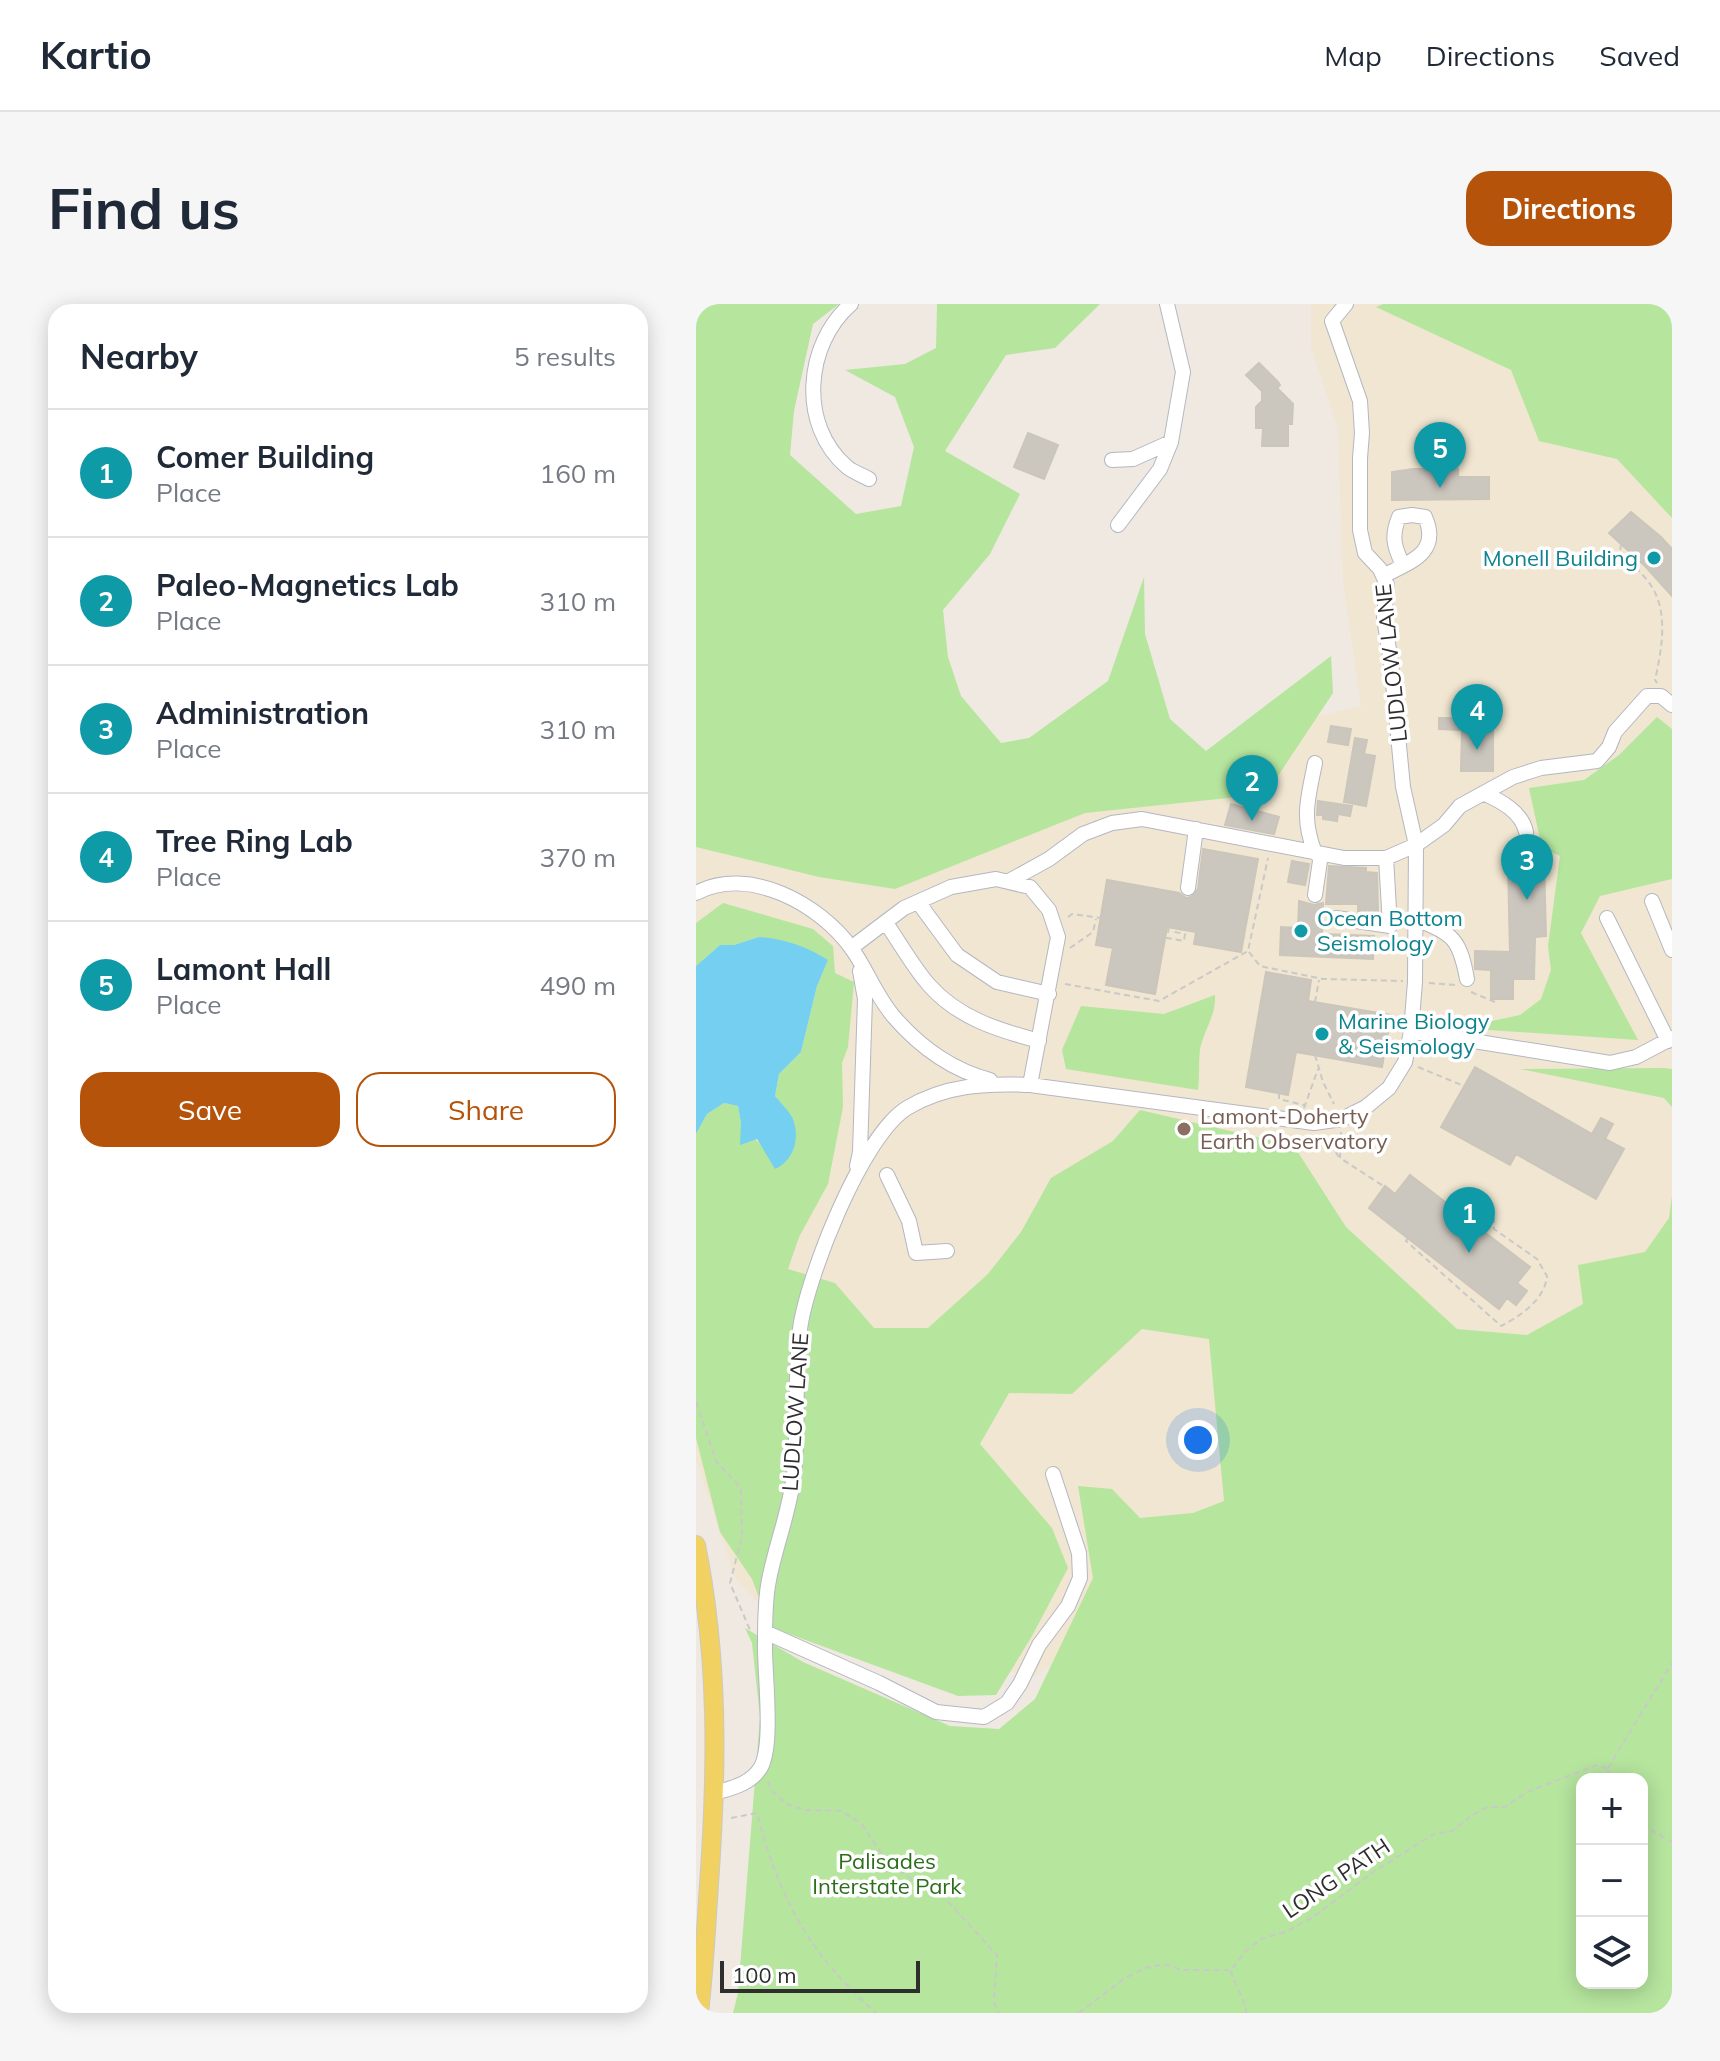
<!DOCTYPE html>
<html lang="en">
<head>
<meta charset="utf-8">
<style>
  :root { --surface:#fff; --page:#f6f6f7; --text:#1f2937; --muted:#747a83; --line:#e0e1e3; --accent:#b45309 }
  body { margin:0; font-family:Mulish,sans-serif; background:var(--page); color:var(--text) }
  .controls { position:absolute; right:24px; bottom:24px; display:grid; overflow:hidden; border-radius:16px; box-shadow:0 4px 20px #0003 }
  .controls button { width:72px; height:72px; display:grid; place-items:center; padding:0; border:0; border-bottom:2px solid var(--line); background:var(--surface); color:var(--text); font:40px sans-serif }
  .scale { position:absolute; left:24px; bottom:20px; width:200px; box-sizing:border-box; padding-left:8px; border:4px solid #2e2e2e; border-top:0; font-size:22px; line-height:28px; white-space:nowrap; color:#2e2e2e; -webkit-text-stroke:6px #fff; paint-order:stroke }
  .you { position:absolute; left:502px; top:1136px; width:28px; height:28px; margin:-20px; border:6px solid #fff; border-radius:50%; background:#1a73e8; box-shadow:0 0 0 12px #1a73e833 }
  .badge { display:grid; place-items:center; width:52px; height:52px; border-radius:50%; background:var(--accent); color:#fff; font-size:26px; font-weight:700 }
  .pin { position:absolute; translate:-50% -66px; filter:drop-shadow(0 2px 4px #0008) }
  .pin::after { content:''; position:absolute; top:42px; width:28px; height:24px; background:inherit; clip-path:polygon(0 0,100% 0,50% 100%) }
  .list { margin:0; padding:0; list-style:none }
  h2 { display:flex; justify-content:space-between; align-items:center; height:104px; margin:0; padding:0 32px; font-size:34px }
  h2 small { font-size:26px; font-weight:400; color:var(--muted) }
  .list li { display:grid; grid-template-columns:52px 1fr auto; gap:24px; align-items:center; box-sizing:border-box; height:128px; padding:0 32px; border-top:2px solid var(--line) }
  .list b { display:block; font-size:30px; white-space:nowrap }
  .list p { margin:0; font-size:26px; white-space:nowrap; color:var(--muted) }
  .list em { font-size:26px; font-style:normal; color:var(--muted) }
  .actions { display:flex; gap:16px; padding:24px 32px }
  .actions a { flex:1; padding:18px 0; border:2px solid var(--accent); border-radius:24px; text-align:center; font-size:28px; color:var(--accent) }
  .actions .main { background:var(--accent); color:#fff }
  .icon { flex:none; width:44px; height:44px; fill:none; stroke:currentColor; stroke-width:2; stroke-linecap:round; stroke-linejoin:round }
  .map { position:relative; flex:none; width:976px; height:1709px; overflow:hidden; border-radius:24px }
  header { display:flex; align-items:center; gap:48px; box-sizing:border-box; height:112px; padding:0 40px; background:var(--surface); border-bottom:2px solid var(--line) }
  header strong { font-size:38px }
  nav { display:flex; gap:44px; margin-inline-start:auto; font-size:28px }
  .intro { display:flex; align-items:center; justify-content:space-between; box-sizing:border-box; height:192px; padding:0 48px }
  h1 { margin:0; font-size:56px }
  .button { padding:20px 36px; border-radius:24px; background:var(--accent); color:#fff; font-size:28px; font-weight:700 }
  main { display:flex; gap:48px; padding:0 48px }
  aside { flex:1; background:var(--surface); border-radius:24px; box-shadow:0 4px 20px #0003 }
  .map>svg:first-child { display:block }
  .education { fill:#f0e6d1 }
  .green { fill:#b6e59e; fill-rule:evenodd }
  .water { fill:#75cff0 }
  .building { fill:#cbc7bf; stroke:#cbc5ba; stroke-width:2 }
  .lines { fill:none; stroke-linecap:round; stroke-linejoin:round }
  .minor-casing { stroke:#b4b7c1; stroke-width:16 }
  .major-casing { stroke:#c9c9c9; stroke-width:20 }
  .path { stroke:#c9c9c9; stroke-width:2; stroke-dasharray:6 4; stroke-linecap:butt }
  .minor { stroke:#fff; stroke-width:14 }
  .major { stroke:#f2d163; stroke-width:18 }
  .culture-dot { fill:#0f9aa8; stroke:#fff; stroke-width:3 }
  .education-dot { fill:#8d6e63; stroke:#fff; stroke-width:3 }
  .labels { text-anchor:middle; stroke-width:7; stroke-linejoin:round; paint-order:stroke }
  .culture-label { font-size:22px; fill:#0d838f; stroke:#fff; text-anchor:start }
  .street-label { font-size:22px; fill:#2e2e2e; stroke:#fff }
  .education-label { font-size:22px; fill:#785e54; stroke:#fff; text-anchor:start }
  .park-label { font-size:22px; fill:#2c6e1b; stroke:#fff }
</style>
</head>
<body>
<header>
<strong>Kartio</strong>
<nav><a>Map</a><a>Directions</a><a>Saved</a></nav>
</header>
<div class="intro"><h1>Find us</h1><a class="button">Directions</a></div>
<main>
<aside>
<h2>Nearby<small>5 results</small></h2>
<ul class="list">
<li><span class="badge" style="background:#0f9aa8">1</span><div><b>Comer Building</b><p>Place</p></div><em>160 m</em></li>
<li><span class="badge" style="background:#0f9aa8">2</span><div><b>Paleo-Magnetics Lab</b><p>Place</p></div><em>310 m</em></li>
<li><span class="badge" style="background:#0f9aa8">3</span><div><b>Administration</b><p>Place</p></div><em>310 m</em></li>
<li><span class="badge" style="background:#0f9aa8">4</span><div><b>Tree Ring Lab</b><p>Place</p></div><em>370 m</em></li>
<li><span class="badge" style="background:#0f9aa8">5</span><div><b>Lamont Hall</b><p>Place</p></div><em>490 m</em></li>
</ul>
<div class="actions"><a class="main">Save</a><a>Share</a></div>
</aside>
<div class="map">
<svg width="976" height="1709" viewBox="0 0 976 1709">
  <rect width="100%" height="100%" fill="#efe9e1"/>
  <!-- education -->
  <path class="education" d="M615,0h318l43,77v1011l-531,204 -106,80 -249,-43 -51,-55 -39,-118v-644l358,-17 222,-20 26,-59 59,-14 -18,-125 -5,-152 -27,-82z"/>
  <!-- green -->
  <path class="green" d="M0,0h143l-26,20 -19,87 -4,44 66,59 45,-8 13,-59 -19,-50 -50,-27 60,-6 31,-16 1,-44h163l-45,44 -49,7 -61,96 75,43 -30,60 -47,56 5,47 13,39 40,47 28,-5 79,-57 36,-104 1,57 25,85 36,32 125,-95 2,37 -67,101 -181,19 -190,76 -76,-12 -123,-30z
    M687,0h289v214l-55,-59 -78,-18 -28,-71 -135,-63z
    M961,413l15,12v150l-72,17 -19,37 57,107 -179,-12 61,-13 21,-16 10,-29 -3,-24 12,-90 -18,-8 -13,-60 55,-8 35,-25z
    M27,599l90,26 20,17 2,27 19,9 -6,65 -6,16 1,44 -15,77 -29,53 -11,32 47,14 39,45h54l60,-54 33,-42 30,-54 62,-37 27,-31 154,36 52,81 111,102 70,6 56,-31 -5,-39 67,-13 24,-34 3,-22v817h-939l5,-20 22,-276 -8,-74 -7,-15 58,34 147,64 49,3 36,-30 58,-121 -15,-92 34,3 28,29 53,-5 31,-12 -15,-162 -67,-10 -70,65 -63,-1 -29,51 72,84 16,40 -36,68 -36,59 -38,1 -188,-69 -18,-48 -32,-47 -24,-94v-304l11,-20 17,-11 14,3 3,17 23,26 11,20 17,-52 -17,-21 4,-22 22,-22 16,-66 11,-26 -69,-23 -25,8h-14l-24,21v-43zM886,1475h60v204h-60z
    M519,691c1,19 -9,32 -14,50 -3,9 -1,32 -3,45l-132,-21 -4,-19 19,-44 83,8z
    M967,764l9,1v38l-8,-9 -144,-29z"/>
  <!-- water -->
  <path class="water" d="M63,633c27,2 46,9 69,23l-11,26 -16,66 -22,22 -4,22c5,6 13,14 17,21 9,20 2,44 -17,52l-18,-30 -17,6 1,-22 -3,-17 -14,-3 -17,11 -11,20v-168l24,-21h14z"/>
  <!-- building -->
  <path class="building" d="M563,59l19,19 2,3 -3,3 16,16 -1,20h-4v22h-26l1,-18h-7v-21l6,-6v-10l-16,-16z
    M332,129l30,12 -14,34 -30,-12z
    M717,165h45v8h31v22l-97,1v-28z
    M935,208l30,25 11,12v47l-27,-30 -36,-33z
    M743,414l54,1v52h-32l1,-41 -23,-1z
    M635,422l20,3 -3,16 -20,-3z
    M659,434l12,2 -3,14 11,2 -9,50 -22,-4z
    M622,497l34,5 -2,10 -12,-2 -1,7 -14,-2v-4h-6z
    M535,500l48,13 -5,17 -49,-9z
    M507,545l55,10 -17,93 -47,-8 2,-12 -29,-5 -12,67 -49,-9 7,-37 -17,-3 11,-65 72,13 7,5 5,-1 7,-8z
    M596,557l17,3 -4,21 -17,-3z
    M848,559l2,73 -11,1 -1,42h-21v20h-22v-29l-16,-1v-18l35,1 -2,-88z
    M633,562l37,2v4l11,1 1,40 -20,-2v-7h-32z
    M603,597l15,4 9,-2 -1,31 52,2 -1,23 -93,-4 1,-28 17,1z
    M570,668l45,8 -3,21 83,14 -9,52 -86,-15 -8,43 -42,-8z
    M779,763l117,67 9,-16 12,6 -8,15 19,10 -28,50 -80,-45 -6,11 -69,-38z
    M714,871l120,92 -13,16 10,8 -11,14 -9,-7 -8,11 -130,-101 16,-22 10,8z"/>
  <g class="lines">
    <defs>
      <path id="minor" d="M155,0c-46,40 -53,121 -4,163 6,5 15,8 22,12
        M650,0l-14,17 28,80 2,32 -2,25v72l5,23 15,16 7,16 -3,33 7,44 12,125 13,58 28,-20 16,-19 53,-29 28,-9 56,-7 12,-14 6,-15 32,-36h14l11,9
        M416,156l21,-1 38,-17 12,-70 -16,-68
        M422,221l42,-56 11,-27
        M687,272c27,-14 58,-23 42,-59l-13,-2 -13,2c-8,19 -5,30 4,48
        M787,489c18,8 39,19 43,39
        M619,549c-14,-36 -7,-54 0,-90
        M492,584l8,-59
        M0,589c53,-28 124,11 156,56 15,21 24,47 42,68 26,30 58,53 96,63
        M619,591l6,-41
        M956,597l20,49
        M222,598l39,53 40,27 52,12
        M640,614l54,8 -4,-68
        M911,614l61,123
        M721,616c37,13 43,21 50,59
        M190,619c14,20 27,44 43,62 29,33 69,45 110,56
        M155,644l53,-40 47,-21 45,-8 34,8 19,23 9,27 -28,148h-7
        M715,727l199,32 26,-6 36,-19
        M161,862l3,-14 5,-153 -5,-28
        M191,871l22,46 7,32 31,-2
        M69,1328l114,51 57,29 48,5 23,-14 13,-19 19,-39 29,-39 12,-28 -1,-25 -26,-79
        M19,1489c17,-5 36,-9 46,-26 13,-24 3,-97 4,-126 0,-20 0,-42 4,-61 7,-36 21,-70 25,-106 5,-48 0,-97 6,-145 7,-52 62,-193 107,-221 38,-23 79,-25 123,-23l284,38 28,-4 24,-12 23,-19 16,-26 6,-31 4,-49 1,-137 -30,13h-42l-202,-39 -30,4 -29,11 -34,25 -40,22"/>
      <path id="major" d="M0,1241c23,114 21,225 13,340 -3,43 -5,86 -10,128"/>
    </defs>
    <!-- minor casing -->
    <use href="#minor" class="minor-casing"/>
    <!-- major casing -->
    <use href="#major" class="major-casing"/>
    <!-- path -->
    <path class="path" d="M925,240l-1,8c9,10 19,18 27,28 23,28 15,68 8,100l2,3
      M372,613l4,-3 29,4
      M473,623l-2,11 17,3 1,-7 -10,-2v-4
      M374,644l23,-16 3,-13
      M553,648l11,14 63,13 80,2
      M733,679l26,2
      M369,680l94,17 89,-50 20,-93
      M775,688l24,10v-3
      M619,698l4,-22
      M619,751l8,27 11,22
      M722,763l46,19
      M583,789v6l25,6
      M608,804l14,-39
      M645,828l-1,26 45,29
      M628,832l15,21
      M712,934l-2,3 95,85c20,-10 44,-27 46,-50l-10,-17 -43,-30v-11
      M0,1098l20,59 25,27 1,48 -12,47 20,47
      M912,1464l64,-105
      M912,1466l1,9
      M72,1477l4,10 15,13 17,6 37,1 20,12 23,34 31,25 18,3 64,70 -3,46 4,12
      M35,1514l26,-5c21,84 53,142 119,200
      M946,1521l30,17
      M535,1667c3,13 15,30 15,42
      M383,1709l46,-35 20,-10 19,-4 18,6h49l14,-18 16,-13 24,-7 28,-15 62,-46 59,-37 18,-3 20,-16 16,-8h17l22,-15 70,-27 11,4"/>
    <!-- minor -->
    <use href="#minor" class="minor"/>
    <!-- major -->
    <use href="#major" class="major"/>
  </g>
  <!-- markers -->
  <g class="culture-dot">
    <circle cx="958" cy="254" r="8"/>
    <circle cx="605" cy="627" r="8"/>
    <circle cx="626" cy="730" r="8"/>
  </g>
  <circle class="education-dot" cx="488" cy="825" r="8"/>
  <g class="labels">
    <!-- culture labels -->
    <g class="culture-label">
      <text x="942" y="262" text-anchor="end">Monell Building</text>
      <text x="621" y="622">Ocean Bottom<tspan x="621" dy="25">Seismology</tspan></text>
      <text x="642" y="725">Marine Biology<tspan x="642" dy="25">&amp; Seismology</tspan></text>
    </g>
    <!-- street labels -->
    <g class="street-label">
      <text transform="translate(695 359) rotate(-96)" y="8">LUDLOW LANE</text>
      <text transform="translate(99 1108) rotate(-86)" y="8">LUDLOW LANE</text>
      <text transform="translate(640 1574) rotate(-34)" y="8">LONG PATH</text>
    </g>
    <!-- education labels -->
    <g class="education-label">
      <text x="504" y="820">Lamont-Doherty<tspan x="504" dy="25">Earth Observatory</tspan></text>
    </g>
    <!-- park labels -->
    <g class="park-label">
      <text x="191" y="1565">Palisades<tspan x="191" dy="25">Interstate Park</tspan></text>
    </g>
  </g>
</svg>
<div class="controls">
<button>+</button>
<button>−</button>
<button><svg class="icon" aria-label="layers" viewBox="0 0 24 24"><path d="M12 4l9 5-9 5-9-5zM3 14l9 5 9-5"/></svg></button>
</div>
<div class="scale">100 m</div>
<div class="you"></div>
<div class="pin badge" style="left:773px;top:949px;background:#0f9aa8">1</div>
<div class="pin badge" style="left:556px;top:517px;background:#0f9aa8">2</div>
<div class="pin badge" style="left:831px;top:596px;background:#0f9aa8">3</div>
<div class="pin badge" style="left:781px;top:446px;background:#0f9aa8">4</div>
<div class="pin badge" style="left:744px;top:184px;background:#0f9aa8">5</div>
</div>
</main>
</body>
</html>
